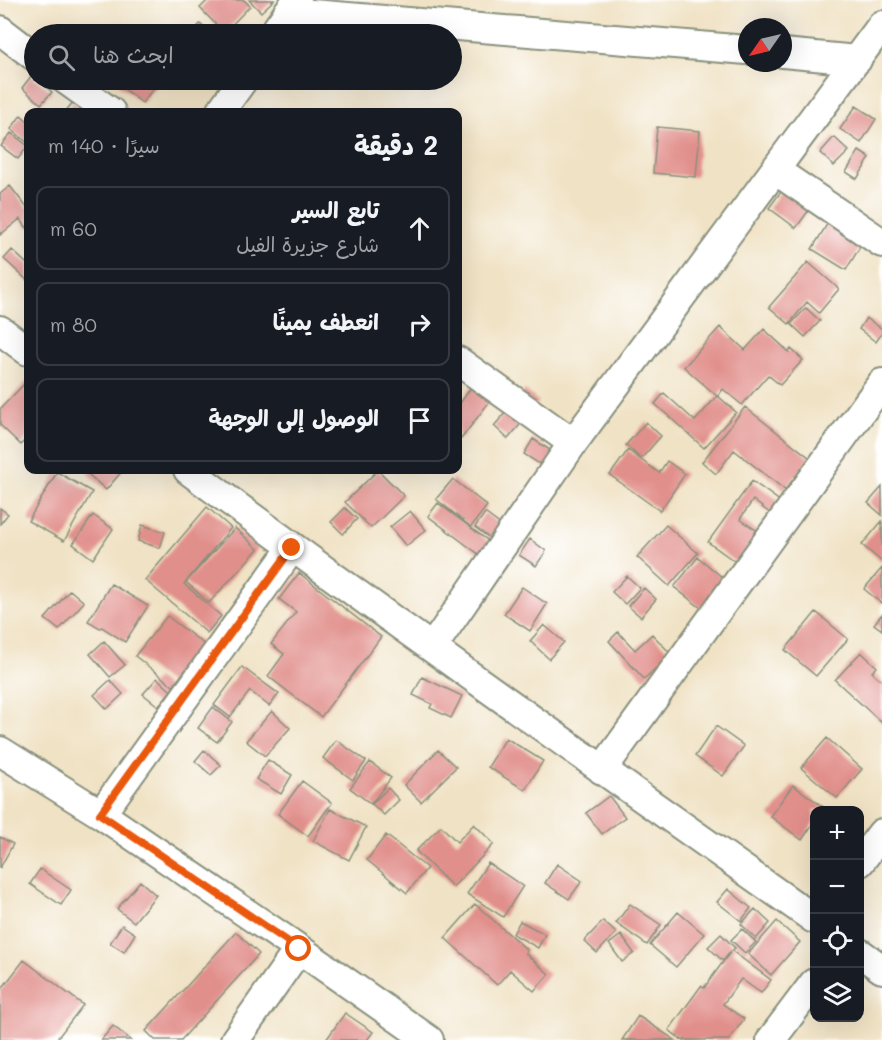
<!DOCTYPE html>
<html lang="ar">
<head>
<meta charset="utf-8">
<style>
  :root { --surface:#171b24; --page:#20242c; --text:#f1f3f6; --muted:#9ea1a6; --line:#363941 }
  body { margin:0; font-family:Mali,"Playpen Sans Arabic",sans-serif; background:var(--page); color:var(--text); direction:rtl }
  .controls { position:absolute; right:18px; bottom:18px; display:grid; overflow:hidden; border-radius:12px; box-shadow:0 6px 24px #0002 }
  .controls button { width:54px; height:54px; display:grid; place-items:center; padding:0; border:0; border-bottom:2px solid var(--line); background:var(--surface); color:var(--text); font:30px sans-serif }
  .compass { position:absolute; left:738px; top:18px; width:54px; height:54px; border-radius:50%; background:var(--surface); box-shadow:0 6px 24px #0002; rotate:236deg }
  .stop { position:absolute; width:18px; height:18px; margin:-14px; border:4px solid #ea580c; border-radius:50%; background:#fff }
  .stop.end { background:#ea580c; border-color:#fff; box-shadow:0 2px 6px #0008 }
  .list { margin:0; padding:0; list-style:none }
  h2 { display:flex; justify-content:space-between; align-items:center; height:78px; margin:0; padding:0 24px; font-size:26px }
  h2 small { font-size:20px; font-weight:400; color:var(--muted) }
  .list li { display:grid; grid-template-columns:39px 1fr auto; gap:18px; align-items:center; box-sizing:border-box; height:84px; margin:0 12px 12px; padding:0 12px; border:2px solid var(--line); border-radius:12px }
  .list b { display:block; font-size:22px; white-space:nowrap }
  .list p { margin:0; font-size:20px; white-space:nowrap; color:var(--muted) }
  .list em { font-size:20px; font-style:normal; color:var(--muted) }
  .icon { flex:none; width:33px; height:33px; fill:none; stroke:currentColor; stroke-width:2; stroke-linecap:round; stroke-linejoin:round }
  .map { position:relative; flex:none; width:882px; height:1040px; overflow:hidden; direction:ltr }
  .search { position:absolute; background:var(--surface); box-shadow:0 6px 24px #0002; left:24px; top:24px; width:438px; height:66px; display:flex; align-items:center; gap:15px; box-sizing:border-box; padding:0 21px; border-radius:33px; color:var(--muted); font-size:22px }
  .panel { position:absolute; background:var(--surface); box-shadow:0 6px 24px #0002; left:24px; top:108px; width:438px; height:366px; border-radius:12px; direction:rtl }
  .map>svg:first-child { display:block }
  .building { fill:#e18f8b }
  .lines { fill:none; stroke-linecap:round; stroke-linejoin:round }
  .minor-casing { stroke:#88907c; stroke-width:32 }
  .minor { stroke:#fff; stroke-width:28 }
  .route { stroke:#ea580c; stroke-width:8 }
</style>
</head>
<body>
<div class="map">
<svg width="882" height="1040" viewBox="0 0 882 1040">
  <rect width="100%" height="100%" fill="#fff"/>
  <filter id="ink" filterUnits="userSpaceOnUse"><feTurbulence type="fractalNoise" baseFrequency=".0167" numOctaves="2"/><feDisplacementMap in="SourceGraphic" scale="12" xChannelSelector="R" yChannelSelector="G"/><feConvolveMatrix kernelMatrix="1 2 1 2 8 2 1 2 1" color-interpolation-filters="sRGB"/></filter>
  <filter id="wash" filterUnits="userSpaceOnUse"><feTurbulence type="fractalNoise" baseFrequency=".008" numOctaves="4" result="noise"/><feDisplacementMap in="SourceGraphic" scale="24" xChannelSelector="R" yChannelSelector="G"/><feGaussianBlur stdDeviation="1.35" result="paint"/><feColorMatrix in="noise" values="0 0 0 0 0 0 0 0 0 0 0 0 0 0 0 0 0 1.4 0 .05"/><feComposite in="paint" operator="in"/></filter>
  <g filter="url(#wash)">
    <rect width="100%" height="100%" fill="#f0e2c4"/>
    <g id="blocks">
      <!-- building -->
      <path class="building" d="M208,0h36l6,6 -26,27 -24,-25z
        M249,0h25l-13,12z
        M200,24l13,10h-22z
        M32,75l2,2v3h3l15,12 -11,12 -19,-16z
        M113,80h41l4,3 -16,20z
        M73,102l14,10h-22z
        M856,106l20,13 -15,24 -21,-14z
        M21,115l7,6v22l-17,-14z
        M657,127l43,4 -4,46 -43,-4z
        M11,133l17,13 -10,13 -17,-13z
        M834,137l15,14 -15,15 -14,-13z
        M859,151l11,7 -13,21 -11,-7z
        M790,179l27,20 -21,29 -27,-20z
        M10,186l18,23v20l-8,-10 -20,16v-41z
        M832,216l34,21 -20,33 -34,-21z
        M12,250l14,13 2,-2v20l-24,-22z
        M808,262l31,27 -20,24 -12,-11 -18,22 -20,-17z
        M806,308l14,13 -15,16 -14,-13z
        M866,318l16,11v4l-6,9 -17,-13z
        M720,327l25,23 19,-21 25,23 2,-3 12,11 -23,25 -12,-10 -26,30 -19,-16 -5,7 18,16 -32,36 -49,-44 9,-11 31,28 22,-25 -33,-29z
        M26,382l2,2v52l-7,9 -21,-20v-16z
        M474,383l19,14 -32,42 -3,-3v-30z
        M525,390l14,12 -31,37 -14,-13z
        M745,407l65,51 -25,32 -51,-40 -18,24 -14,-12z
        M646,422l15,14 -20,23 -15,-14z
        M533,439l23,15 -9,15 -23,-15z
        M628,450l31,23 8,-12 18,13 -25,37 -50,-36z
        M90,470h33l-17,20 -19,-17z
        M378,470l26,26 -33,32 -26,-26z
        M57,472l35,20 -28,49 -36,-20z
        M453,479l34,27 -16,21 -35,-28z
        M752,481l29,21 -9,13 -19,-15 -13,19 19,13 -22,31 -29,-21z
        M882,487v28l-14,-12z
        M438,503l53,40 -10,13 -53,-40z
        M207,507l24,21 -47,56 37,32 -14,17 -62,-53z
        M0,508l8,6 -8,10z
        M345,508l12,11 -14,15 -12,-12z
        M410,511l16,19 -20,16 -16,-19z
        M485,513l17,13 -10,14 -17,-13z
        M93,515l20,14 -20,30 -20,-15z
        M882,521v41l-20,-17z
        M142,525l23,7 -5,16 -22,-7z
        M666,525l32,28 -29,33 -32,-29z
        M235,528l23,21 -49,54 -23,-21z
        M530,539l16,12 -10,15 -17,-11z
        M698,557l30,25 -23,29 -31,-24z
        M882,568v36l-18,-15z
        M299,573l82,64 -60,80 -53,-41 16,-22 -13,-10 25,-32 -17,-13z
        M627,576l13,12 -15,16 -13,-12z
        M111,584l37,22 -23,36 -23,-15 -2,1 -12,-7z
        M522,587l25,17 -17,27 -26,-17z
        M644,588l12,11 -15,18 -13,-11z
        M70,590l14,12 -25,28 -14,-11z
        M816,612l32,27 -32,37 -31,-26z
        M882,614v16l-8,-6z
        M167,616l38,29 -32,41 -38,-30z
        M544,625l20,17 -15,17 -19,-18z
        M618,632l17,18 17,-16 19,20 -27,25 -35,-38z
        M104,641l21,24 -15,12 -20,-23z
        M861,652l16,15 -5,5 10,9v42l-47,-43z
        M242,667l37,27 -10,12 -19,-15 -20,26 -16,-12z
        M422,677l40,19 -11,22 -21,-10 2,-4 -19,-9z
        M157,678l14,13 -13,15 -15,-12z
        M110,680l13,14 -16,15 -13,-14z
        M213,707l19,15 -15,20 -19,-14z
        M272,711l18,17 -25,28 -19,-15z
        M716,726l28,20 -21,30 -28,-20z
        M506,738l37,23 -18,29 -37,-23z
        M827,738l35,31 -25,29 -36,-30z
        M336,740l30,21 -13,19 -30,-22z
        M204,750l17,15 -10,10 -16,-14z
        M438,750l18,17 -35,35 -17,-17z
        M268,760l24,15 -11,19 -25,-15z
        M370,762l21,16 -20,26 -21,-16z
        M302,781l30,22 -24,33 -30,-22z
        M793,785l32,23 -2,2h-9v12l-12,18 -32,-24z
        M388,788l11,12 -15,15 -12,-11z
        M609,796l16,21 -23,17 -16,-21z
        M330,809l36,18 -17,33 -36,-19z
        M474,824l20,20 -41,43 -37,-36 25,-25 16,16z
        M386,835l41,33 -20,25 -40,-33z
        M0,837l13,7 -13,24z
        M488,863l35,23 -20,31 -36,-23z
        M557,864l25,17 -13,18 -24,-16z
        M40,869l31,21 -10,15 -31,-21z
        M140,881l16,14 -22,27 -17,-13z
        M728,889l23,19 -10,13 -24,-19z
        M475,904l52,46 -2,3 24,21 -15,17 -24,-21 -13,15 -52,-47z
        M630,904l31,21 -14,20 -31,-22z
        M755,909l15,14 -14,16 -15,-15z
        M678,912l26,22 -28,33 -26,-22z
        M520,921l25,13 -7,14 -25,-14z
        M603,921l13,12 -19,20 -13,-12z
        M777,921l23,21 -29,33 -23,-21z
        M122,925l13,9 -11,18 -14,-9z
        M742,929l14,13 -11,11 -14,-13z
        M236,932l23,22 -78,86h-26l-9,-9z
        M721,934l14,14 -3,3 39,29 -10,13 -20,-14 -18,25 21,15 -15,21h-47l-13,-10 32,-44 3,2 27,-37 -8,10 -15,-14z
        M621,935l13,18 -12,9 -13,-18z
        M24,960l59,45 -27,35h-56v-49z
        M345,1013l28,19 -6,8h-41z
        M638,1016l37,24h-53z
        M113,1026l18,14h-30z"/>
    </g>
  </g>
  <g filter="url(#ink)">
    <use href="#blocks" fill-opacity="0" stroke="#88907c" stroke-width="1.5"/>
    <g class="lines">
      <defs>
        <path id="minor" d="M288,12l459,38
          M0,30l34,26
          M273,34l24,-34
          M783,53l74,7
          M66,80l45,32
          M220,112l23,-32
          M775,170l107,73
          M0,330l28,21
          M458,361l115,82
          M188,470c206,153 416,301 626,449
          M432,648l141,-205 309,-418
          M0,751l101,63 198,135 130,91
          M602,770l280,-387
          M101,814l191,-266
          M860,862l22,-29
          M860,953l22,16
          M235,1040l64,-91
          M771,1040l43,-57"/>
      </defs>
      <!-- minor casing -->
      <use href="#minor" class="minor-casing"/>
      <!-- minor -->
      <use href="#minor" class="minor"/>
    </g>
  </g>
  <g class="lines" filter="url(#ink)">
    <!-- route -->
    <path class="route" d="M292,548l-192,266 199,135"/>
  </g>
</svg>
<div class="controls">
<button>+</button>
<button>−</button>
<button><svg class="icon" aria-label="locate" viewBox="0 0 24 24"><circle cx="12" cy="12" r="6"/><path d="M12 2v4M12 18v4M2 12h4M18 12h4"/></svg></button>
<button><svg class="icon" aria-label="layers" viewBox="0 0 24 24"><path d="M12 4l9 5-9 5-9-5zM3 14l9 5 9-5"/></svg></button>
</div>
<svg class="compass" viewBox="-18 -18 36 36"><path d="M0-13l5 13h-10z" fill="#e53935"/><path d="M0 13l5-13h-10z" fill="#9ea1a6"/></svg>
<div class="stop" style="left:299px;top:949px"></div>
<div class="stop end" style="left:292px;top:548px"></div>
<div class="search"><svg class="icon" aria-label="search" viewBox="0 0 24 24"><circle cx="10" cy="10" r="6"/><path d="M15 15l6 6"/></svg>ابحث هنا</div>
<section class="panel">
<h2>2 دقيقة<small>سيرًا · 140 m</small></h2>
<ul class="list">
<li><svg class="icon" aria-label="ahead" viewBox="0 0 24 24"><path d="M12 20V5M6 11l6-6 6 6"/></svg><div><b>تابع السير</b><p>شارع جزيرة الفيل</p></div><em>60 m</em></li>
<li><svg class="icon" aria-label="right" viewBox="0 0 24 24"><path d="M7 20v-9h11M14 6l5 5-5 5"/></svg><div><b>انعطف يمينًا</b></div><em>80 m</em></li>
<li><svg class="icon" aria-label="arrive" viewBox="0 0 24 24"><path d="M6 21V4h12l-3 4 3 4H6"/></svg><div><b>الوصول إلى الوجهة</b></div></li>
</ul>
</section>
</div>
</body>
</html>
